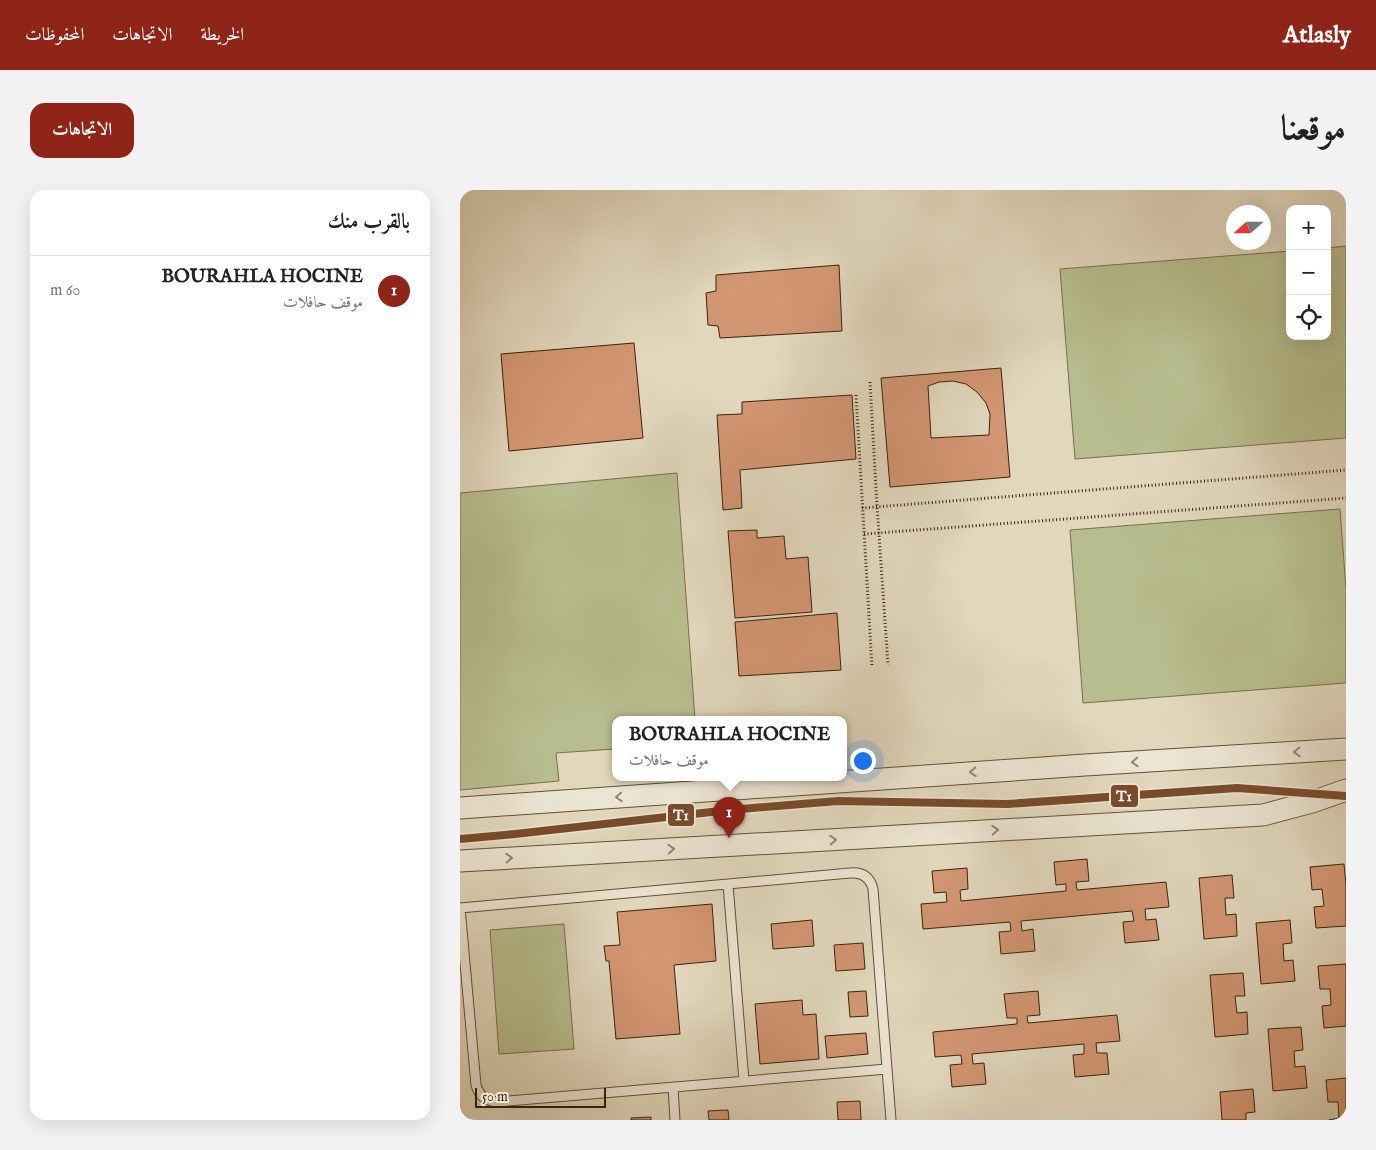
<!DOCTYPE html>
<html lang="ar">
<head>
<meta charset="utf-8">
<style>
  :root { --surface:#fff; --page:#f2f2f2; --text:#222; --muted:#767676; --line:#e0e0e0; --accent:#8f2418 }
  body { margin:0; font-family:"IM FELL English",Amiri,serif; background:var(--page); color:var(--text); direction:rtl }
  .controls { position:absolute; right:15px; top:15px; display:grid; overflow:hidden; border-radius:10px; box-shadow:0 5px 20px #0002 }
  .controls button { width:45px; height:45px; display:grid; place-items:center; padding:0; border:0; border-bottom:1px solid var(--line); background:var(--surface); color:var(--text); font:25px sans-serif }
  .compass { position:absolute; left:766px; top:15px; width:45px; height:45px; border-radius:50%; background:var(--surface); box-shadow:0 5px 20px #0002; rotate:249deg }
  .scale { position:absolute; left:15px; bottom:12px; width:131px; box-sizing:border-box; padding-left:5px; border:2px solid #3a230b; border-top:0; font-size:14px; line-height:18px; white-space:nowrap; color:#3a230b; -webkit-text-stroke:4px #ece5d3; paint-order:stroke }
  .you { position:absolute; left:402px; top:570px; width:18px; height:18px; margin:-12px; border:4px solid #fff; border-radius:50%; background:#1a73e8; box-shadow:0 0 0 8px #1a73e833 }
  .badge { display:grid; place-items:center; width:32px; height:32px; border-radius:50%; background:var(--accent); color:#fff; font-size:16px; font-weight:700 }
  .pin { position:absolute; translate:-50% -41px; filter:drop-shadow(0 1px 2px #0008) }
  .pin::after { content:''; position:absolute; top:26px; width:18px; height:15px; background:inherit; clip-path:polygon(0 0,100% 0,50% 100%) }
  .popup { position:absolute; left:152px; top:526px; width:235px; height:65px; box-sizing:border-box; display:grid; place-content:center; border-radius:10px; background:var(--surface); filter:drop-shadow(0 1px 4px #0005); font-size:16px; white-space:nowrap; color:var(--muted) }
  .popup b { font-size:19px; color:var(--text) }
  .popup::after { content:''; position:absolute; left:50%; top:100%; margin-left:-10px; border:10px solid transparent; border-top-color:var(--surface) }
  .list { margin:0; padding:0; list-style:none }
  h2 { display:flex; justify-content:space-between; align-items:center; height:65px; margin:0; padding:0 20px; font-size:21px }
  h2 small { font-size:16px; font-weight:400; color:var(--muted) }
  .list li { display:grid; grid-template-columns:32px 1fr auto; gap:15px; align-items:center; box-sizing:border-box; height:70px; padding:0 20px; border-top:1px solid var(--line) }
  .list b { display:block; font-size:19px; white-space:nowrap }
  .list p { margin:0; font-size:16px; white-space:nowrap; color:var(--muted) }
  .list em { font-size:16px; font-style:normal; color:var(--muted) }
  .icon { flex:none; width:28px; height:28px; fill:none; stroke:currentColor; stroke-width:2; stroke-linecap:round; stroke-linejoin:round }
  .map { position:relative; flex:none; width:886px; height:930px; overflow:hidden; direction:ltr; border-radius:15px }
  header { display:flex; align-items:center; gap:30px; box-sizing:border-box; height:70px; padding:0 25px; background:var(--accent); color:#fff }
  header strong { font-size:24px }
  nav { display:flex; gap:28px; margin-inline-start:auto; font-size:18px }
  .intro { display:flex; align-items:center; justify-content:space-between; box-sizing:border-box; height:120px; padding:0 30px }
  h1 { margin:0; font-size:35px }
  .button { padding:12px 22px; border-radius:15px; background:var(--accent); color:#fff; font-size:18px; font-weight:700 }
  main { display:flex; gap:30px; padding:0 30px }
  aside { flex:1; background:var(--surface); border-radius:15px; box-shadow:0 5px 20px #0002 }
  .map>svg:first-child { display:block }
  .green { fill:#b7bd8e; stroke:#78704c }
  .building { fill:#d39672; stroke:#3a230b; fill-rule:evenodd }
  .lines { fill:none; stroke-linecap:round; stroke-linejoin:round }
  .service-casing { stroke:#645037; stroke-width:11 }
  .tertiary-casing { stroke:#645037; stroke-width:23 }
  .path { stroke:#3a230b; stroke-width:3; stroke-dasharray:1 2.5; stroke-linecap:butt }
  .service { stroke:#ece5d3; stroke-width:9 }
  .tertiary { stroke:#ece5d3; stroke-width:21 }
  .tram-1-casing { stroke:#ece5d3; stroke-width:11 }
  .tram-1 { stroke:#7a4b2a; stroke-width:8 }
  .oneway { stroke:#93846f }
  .line-badge { stroke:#ece5d3; stroke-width:2 }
  .badge-label { font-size:14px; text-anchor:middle; font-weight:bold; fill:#fff }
</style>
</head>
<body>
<header>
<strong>Atlasly</strong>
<nav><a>الخريطة</a><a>الاتجاهات</a><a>المحفوظات</a></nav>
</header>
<div class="intro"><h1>موقعنا</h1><a class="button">الاتجاهات</a></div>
<main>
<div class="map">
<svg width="886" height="930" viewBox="0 0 886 930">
  <rect width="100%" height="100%" fill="#e1d7bc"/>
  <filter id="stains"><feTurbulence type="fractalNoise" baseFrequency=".004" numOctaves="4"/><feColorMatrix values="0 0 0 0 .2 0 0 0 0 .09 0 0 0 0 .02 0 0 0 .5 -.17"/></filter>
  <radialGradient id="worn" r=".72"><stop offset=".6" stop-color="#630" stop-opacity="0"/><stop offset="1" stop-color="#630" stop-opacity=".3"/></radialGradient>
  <!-- green -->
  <path class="green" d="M886,56v192l-271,21 -15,-190 230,-18v85h37v-88z
    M217,283l18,246h-80v30l-59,4 3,28 -99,9v-297z
    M880,319l6,80v94l-263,20 -13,-173z
    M104,734l10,125 -75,5 -9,-124z"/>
  <!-- building -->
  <path class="building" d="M379,75l3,66 -122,7 -2,-12 -10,-1 -2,-32 10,-2v-16z
    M174,153l9,95 -134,13 -8,-97z
    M541,178l9,109 -120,10 -9,-109zM493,191l13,3 11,8 9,11 4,11 -1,21 -58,3 -3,-52 11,-4z
    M392,205l4,64 -116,11 2,38 -19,2 -6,-95 25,-1v-12z
    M297,340v8l27,-2 2,23 22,-2 4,55 -77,6 -7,-87z
    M377,423l4,57 -102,6 -4,-54z
    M627,669l2,22 -13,1 1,8 89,-8 3,25 -24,2 1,11 10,-1 3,21 -34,3 -2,-21 11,-1 -2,-10 -111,10 1,10 11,-2 2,22 -34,3 -2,-22 12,-1 -1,-9 -87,7 -2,-25 26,-2 -1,-10 -12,1 -2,-22 35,-3 1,21 -8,1 1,11 105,-10v-7l-10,1 -2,-23z
    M884,674l2,21v41l-30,2 -2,-21 10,-1 -2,-17 -10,1 -2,-23z
    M772,685l2,23h-9l1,17 10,-1 1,22 -33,3 -5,-61z
    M252,714l4,57 -42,4 6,69 -64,5 -7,-78h-3l-2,-15 16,-1 -3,-33z
    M352,730l2,26 -41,3 -2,-25z
    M830,730l2,23 -9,1 1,17 9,-1 2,21 -34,3 -5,-61z
    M403,753l2,26 -29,2 -2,-26z
    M886,774v62l-22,2 -2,-22 9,-1 -1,-16h-10l-2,-23z
    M783,783l2,23h-10l2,17 10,-1 1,22 -33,3 -5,-62z
    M406,801l2,25 -18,1 -2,-25z
    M578,801l2,24 -13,1 1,7 89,-8 3,26 -24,2 1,10h10l2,21 -34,3 -2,-22 11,-1v-10l-112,10 1,10 11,-1 2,21 -34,3 -2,-22 12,-1 -1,-9 -26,2 -2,-25 84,-8v-6h-10l-3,-24z
    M342,810l1,15 13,-1 3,45 -59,5 -5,-60z
    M841,837l2,23 -9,1 1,16 10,-1 2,22 -34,3 -5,-62z
    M406,843l2,21 -41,4 -2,-22z
    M886,888v42h-17l10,-2 -1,-16h-10l-2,-22z
    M793,899l2,23 -9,1v7h-24l-2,-28z
    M400,911l1,19h-23l-1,-18z
    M268,920l1,10h-20l-1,-9z
    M191,927v3h-20v-2z"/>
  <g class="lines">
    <defs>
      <path id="service" d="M268,694l16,197
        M0,718l390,-35c12,-1 20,4 23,16l18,231
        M0,718l16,177c3,11 10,16 21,17l390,-33
        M213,897l2,33"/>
      <path id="tertiary" d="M0,618l625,-43 261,-16
        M0,671l803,-46 49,-13 34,-12"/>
    </defs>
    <!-- service casing -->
    <use href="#service" class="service-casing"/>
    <!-- tertiary casing -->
    <use href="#tertiary" class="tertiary-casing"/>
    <!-- path -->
    <path class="path" d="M410,192l7,124 11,159
      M396,205l16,272
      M402,318l484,-38
      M404,344l482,-36"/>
    <!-- service -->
    <use href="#service" class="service"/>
    <!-- tertiary -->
    <use href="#tertiary" class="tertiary"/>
    <defs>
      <path id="tram-1" d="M0,649l55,-5 214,-24 109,-9 169,3 230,-16 109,8"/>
    </defs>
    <!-- tram-1 casing -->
    <use href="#tram-1" class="tram-1-casing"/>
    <!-- tram-1 -->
    <use href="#tram-1" class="tram-1"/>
  </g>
  <!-- one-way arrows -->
  <defs><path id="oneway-chevron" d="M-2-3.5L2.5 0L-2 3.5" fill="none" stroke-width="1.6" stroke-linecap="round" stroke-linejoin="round" transform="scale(1.25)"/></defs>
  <g class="oneway">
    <use href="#oneway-chevron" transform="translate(837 562) rotate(177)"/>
    <use href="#oneway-chevron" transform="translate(675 572) rotate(177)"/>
    <use href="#oneway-chevron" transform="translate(513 582) rotate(176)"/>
    <use href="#oneway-chevron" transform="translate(159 607) rotate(176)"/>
    <use href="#oneway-chevron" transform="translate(535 640) rotate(-3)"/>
    <use href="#oneway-chevron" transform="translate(373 650) rotate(-3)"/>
    <use href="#oneway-chevron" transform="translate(211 659) rotate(-3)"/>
    <use href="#oneway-chevron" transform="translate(49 668) rotate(-3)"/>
  </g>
  <g class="line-badge">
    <rect x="650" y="594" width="29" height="24" rx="5" fill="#7a4b2a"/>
    <rect x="207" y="613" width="28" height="24" rx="5" fill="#7a4b2a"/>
  </g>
  <g class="badge-label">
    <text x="664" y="611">T1</text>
    <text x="221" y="630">T1</text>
  </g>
  <rect width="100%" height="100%" filter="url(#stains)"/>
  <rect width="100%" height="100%" fill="url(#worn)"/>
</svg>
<div class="controls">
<button>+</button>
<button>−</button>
<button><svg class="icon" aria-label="locate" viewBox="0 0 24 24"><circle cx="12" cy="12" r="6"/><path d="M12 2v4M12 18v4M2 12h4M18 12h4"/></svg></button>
</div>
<svg class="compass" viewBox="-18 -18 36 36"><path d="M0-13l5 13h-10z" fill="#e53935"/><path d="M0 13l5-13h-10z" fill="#767676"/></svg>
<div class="scale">50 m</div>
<div class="you"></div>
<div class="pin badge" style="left:269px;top:648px">1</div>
<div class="popup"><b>BOURAHLA HOCINE</b>موقف حافلات</div>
</div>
<aside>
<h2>بالقرب منك<small></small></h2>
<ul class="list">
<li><span class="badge">1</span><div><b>BOURAHLA HOCINE</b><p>موقف حافلات</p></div><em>60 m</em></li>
</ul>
</aside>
</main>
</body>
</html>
